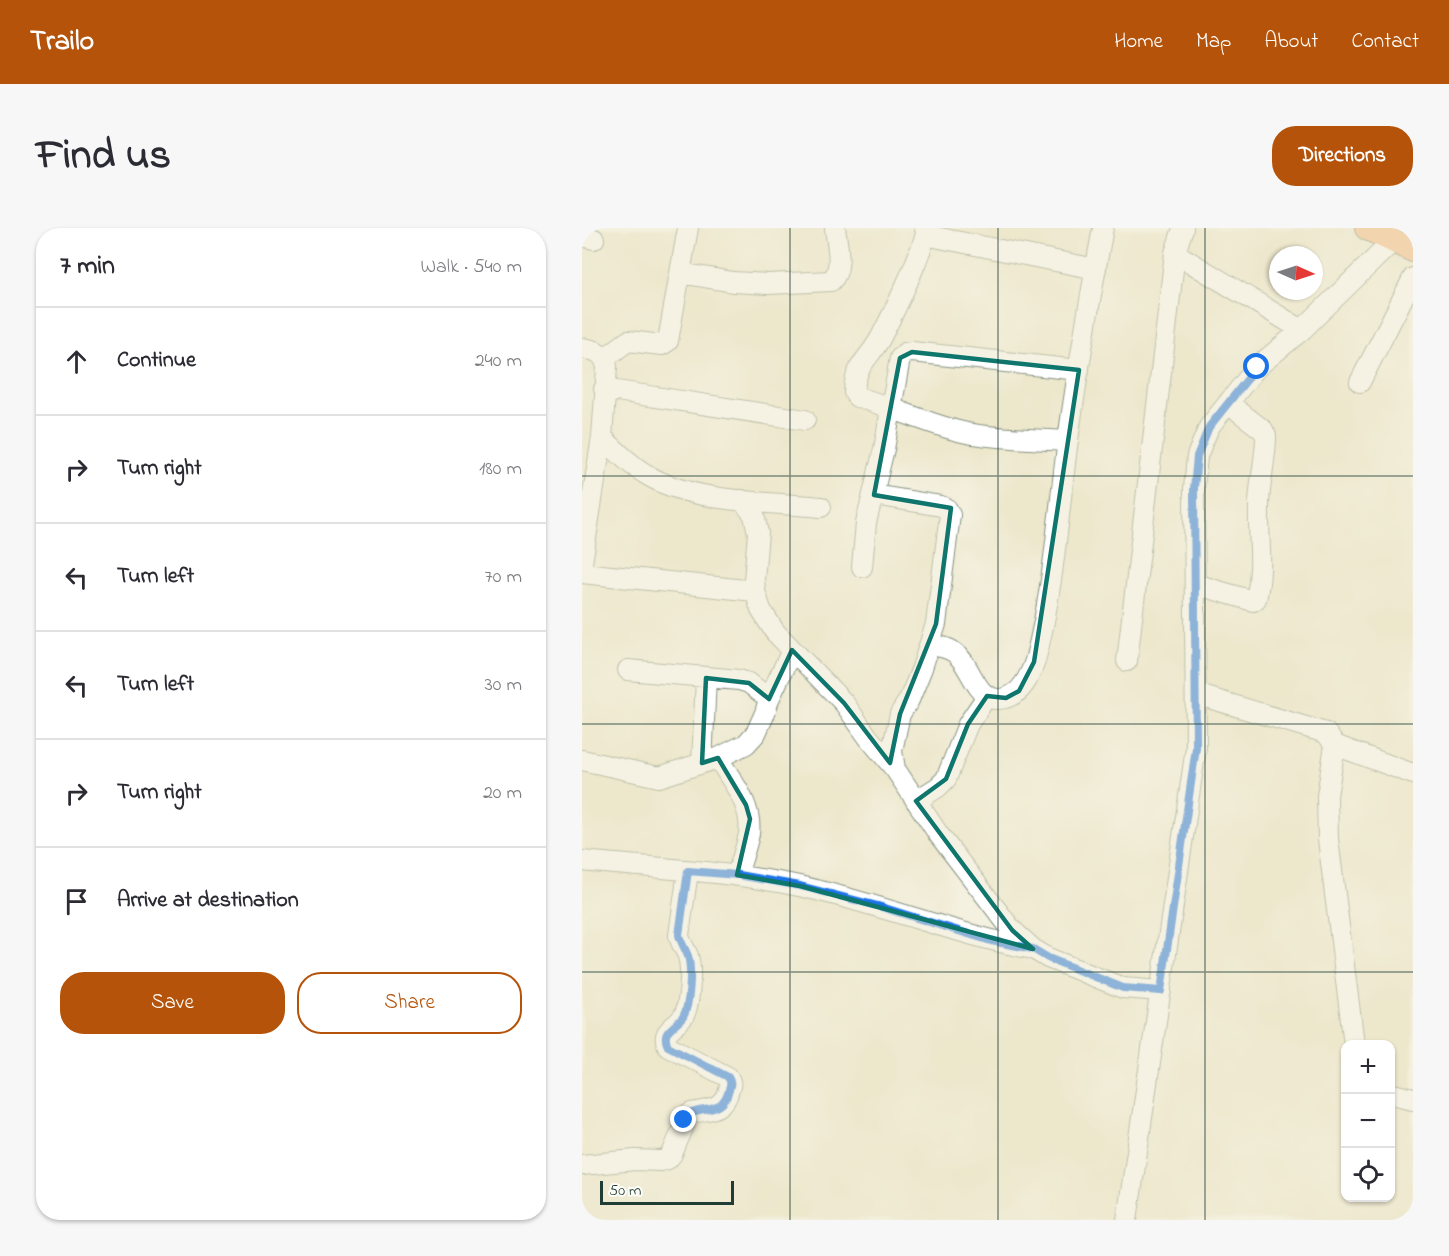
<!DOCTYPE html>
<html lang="en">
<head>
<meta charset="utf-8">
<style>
  :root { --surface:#fff; --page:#f7f7f7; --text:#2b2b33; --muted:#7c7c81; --line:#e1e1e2; --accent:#b45309 }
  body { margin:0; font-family:"Indie Flower",sans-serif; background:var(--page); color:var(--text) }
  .controls { position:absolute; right:18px; bottom:18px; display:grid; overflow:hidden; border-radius:12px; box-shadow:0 2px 4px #0004 }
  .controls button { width:54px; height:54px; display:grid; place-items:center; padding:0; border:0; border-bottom:2px solid var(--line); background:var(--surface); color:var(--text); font:30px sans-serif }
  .compass { position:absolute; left:687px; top:18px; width:54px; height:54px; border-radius:50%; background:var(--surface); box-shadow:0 2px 4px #0004; rotate:93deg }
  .scale { position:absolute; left:18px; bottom:15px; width:134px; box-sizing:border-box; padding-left:6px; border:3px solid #1f3d34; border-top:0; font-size:16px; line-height:21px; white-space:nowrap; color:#1f3d34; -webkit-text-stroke:4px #fdfcf7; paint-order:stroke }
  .stop { position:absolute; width:18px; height:18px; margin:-14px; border:4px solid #1a73e8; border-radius:50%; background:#fff }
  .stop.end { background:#1a73e8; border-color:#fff; box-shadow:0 2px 6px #0008 }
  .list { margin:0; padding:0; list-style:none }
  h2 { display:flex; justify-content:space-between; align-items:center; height:78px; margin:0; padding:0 24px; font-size:26px }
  h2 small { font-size:20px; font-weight:400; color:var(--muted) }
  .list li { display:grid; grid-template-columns:39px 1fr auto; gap:18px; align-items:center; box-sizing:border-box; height:108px; padding:0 24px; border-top:2px solid var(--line) }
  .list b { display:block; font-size:22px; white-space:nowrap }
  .list em { font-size:20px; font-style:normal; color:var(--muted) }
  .actions { display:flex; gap:12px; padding:18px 24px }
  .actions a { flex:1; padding:14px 0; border:2px solid var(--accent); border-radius:24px; text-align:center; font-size:21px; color:var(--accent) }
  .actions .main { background:var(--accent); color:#fff }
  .icon { flex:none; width:33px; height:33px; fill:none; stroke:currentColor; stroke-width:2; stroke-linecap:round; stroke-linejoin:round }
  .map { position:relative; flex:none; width:831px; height:992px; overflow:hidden; border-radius:24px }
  header { display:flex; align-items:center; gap:36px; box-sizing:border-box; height:84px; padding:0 30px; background:var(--accent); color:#fff }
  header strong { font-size:28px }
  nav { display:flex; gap:33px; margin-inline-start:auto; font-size:21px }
  .intro { display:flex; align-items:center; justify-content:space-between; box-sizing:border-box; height:144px; padding:0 36px }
  h1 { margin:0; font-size:42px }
  .button { padding:15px 27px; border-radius:24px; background:var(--accent); color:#fff; font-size:21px; font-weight:700 }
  main { display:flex; gap:36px; padding:0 36px }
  aside { flex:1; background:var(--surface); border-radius:24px; box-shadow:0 2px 4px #0004 }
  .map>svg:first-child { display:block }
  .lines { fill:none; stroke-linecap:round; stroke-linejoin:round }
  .minor-casing { stroke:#869280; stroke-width:22 }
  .major-casing { stroke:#869280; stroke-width:26 }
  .minor { stroke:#fff; stroke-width:20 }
  .major { stroke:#f8bd89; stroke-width:24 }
  .route { stroke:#1a73e8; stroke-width:8 }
  .marked { fill:none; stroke:#0f766e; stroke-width:4.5; stroke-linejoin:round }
  .grid { fill:none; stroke:#1f3d34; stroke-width:1.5; stroke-opacity:0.55 }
</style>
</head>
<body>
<header>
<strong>Trailo</strong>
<nav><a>Home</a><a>Map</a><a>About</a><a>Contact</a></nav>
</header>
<div class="intro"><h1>Find us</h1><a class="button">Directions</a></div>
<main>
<aside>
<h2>7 min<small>Walk · 540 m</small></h2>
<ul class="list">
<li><svg class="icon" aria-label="ahead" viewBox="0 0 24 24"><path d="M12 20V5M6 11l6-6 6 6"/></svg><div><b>Continue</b></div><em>240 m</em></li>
<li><svg class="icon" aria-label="right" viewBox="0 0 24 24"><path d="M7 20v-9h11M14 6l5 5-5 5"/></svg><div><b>Turn right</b></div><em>180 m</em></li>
<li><svg class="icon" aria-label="left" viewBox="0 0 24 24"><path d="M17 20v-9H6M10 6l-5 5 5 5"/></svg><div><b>Turn left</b></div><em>70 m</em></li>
<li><svg class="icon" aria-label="left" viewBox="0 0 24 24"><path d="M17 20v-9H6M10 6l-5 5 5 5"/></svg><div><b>Turn left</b></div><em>30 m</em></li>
<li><svg class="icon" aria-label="right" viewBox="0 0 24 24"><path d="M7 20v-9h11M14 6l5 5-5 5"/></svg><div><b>Turn right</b></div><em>20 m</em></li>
<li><svg class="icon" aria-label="arrive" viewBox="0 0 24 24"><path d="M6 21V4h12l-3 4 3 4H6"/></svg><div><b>Arrive at destination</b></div></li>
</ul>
<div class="actions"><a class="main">Save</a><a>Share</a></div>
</aside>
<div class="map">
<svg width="831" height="992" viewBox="0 0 831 992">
  <rect width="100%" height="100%" fill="#fdfcf7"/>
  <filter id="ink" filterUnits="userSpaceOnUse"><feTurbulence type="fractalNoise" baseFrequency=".0167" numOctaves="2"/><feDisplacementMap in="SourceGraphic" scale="12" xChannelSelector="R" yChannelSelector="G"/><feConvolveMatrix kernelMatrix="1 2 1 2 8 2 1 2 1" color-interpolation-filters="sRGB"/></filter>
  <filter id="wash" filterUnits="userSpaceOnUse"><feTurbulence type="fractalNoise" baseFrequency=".008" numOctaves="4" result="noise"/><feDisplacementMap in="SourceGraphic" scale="24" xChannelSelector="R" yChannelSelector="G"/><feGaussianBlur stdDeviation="1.35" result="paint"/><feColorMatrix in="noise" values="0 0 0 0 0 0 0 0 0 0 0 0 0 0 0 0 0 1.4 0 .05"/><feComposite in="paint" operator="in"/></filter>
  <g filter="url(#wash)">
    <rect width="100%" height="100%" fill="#ede7cc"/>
  </g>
  <g filter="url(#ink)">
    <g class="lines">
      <defs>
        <path id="minor" d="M343,0l1,6 9,3 161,32
          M344,6c-11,35 -27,68 -44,101 -11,23 -27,28 -28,57l3,5c37,10 72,28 110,36 33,6 67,6 101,8
          M0,8l12,3
          M593,25l127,77
          M98,45l53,9 35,2 63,-3c13,-12 6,-36 4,-53
          M0,120c14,2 21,4 25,19l-5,70 -20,126
          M23,130l23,-17 34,4 6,-4 20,-113
          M778,154l53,-104
          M22,161l201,31
          M20,209c13,13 26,26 42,36 45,30 124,29 177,34
          M292,267l67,11 6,3 3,6 -14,109 -14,44 -13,32 -9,14 -8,37 3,18 44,66 73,95 21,19 15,9 75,30 38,3
          M160,272l12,15 4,18 -4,47 1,11 6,19 14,22 69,71 24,34 27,32
          M280,339l4,-44 18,-74 16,-91 5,-5 7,-1 167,18
          M0,345l173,18
          M613,356l58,17 3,-2c8,-33 2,-59 3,-93 0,-23 7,-46 7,-70l-3,-6 -35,-27
          M348,417c9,1 18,2 25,8 18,13 21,53 50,45 17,-4 25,-22 30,-37 19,-72 23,-148 33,-221 10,-71 22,-142 35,-212
          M545,433l48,-408 8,-25
          M46,442l111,10 10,3 20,16
          M614,466l130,39 9,12 -8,51 1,43 26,205
          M753,517l78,29
          M136,530c14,24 35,47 31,76 -3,14 -8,28 -12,41
          M0,532l77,17 59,-19 28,-14 10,-11 9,-20 4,-14 23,-49
          M120,535l4,-85
          M334,573l22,-14 8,-8 22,-55 19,-28
          M0,633c73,7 146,10 217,25 79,17 154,48 234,63
          M808,865l23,6
          M0,937l53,-5 25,1 8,-2 4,-5 16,-38 4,-3c18,-4 32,-2 37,-23 2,-6 2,-8 -1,-13l-60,-31c-8,-15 7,-18 15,-29 7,-11 9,-48 5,-61 -3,-8 -8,-13 -9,-21l9,-64
          M545,992l69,-472 -2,-259 3,-33 12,-29 48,-60 45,-37 91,-89"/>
        <path id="major" d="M785,0l46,22"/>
      </defs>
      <!-- minor casing -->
      <use href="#minor" class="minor-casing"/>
      <!-- major casing -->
      <use href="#major" class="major-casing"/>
      <!-- minor -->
      <use href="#minor" class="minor"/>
      <!-- major -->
      <use href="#major" class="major"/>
    </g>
  </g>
  <g class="lines" filter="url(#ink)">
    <!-- route -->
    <path class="route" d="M102,892c15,-18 38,-1 45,-30 2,-6 2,-8 -1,-13l-60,-31c-8,-15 7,-18 15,-29 7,-12 9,-48 5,-61 -3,-8 -7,-13 -9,-21l9,-64 50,4 62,11 78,20 113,35 42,8 15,9 75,30 38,3 35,-243 -2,-259 3,-33 12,-29 48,-60"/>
  </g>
  <!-- marked area -->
  <path d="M0 0H831V992H0ZM330,124l167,18 -45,292 -15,29 -13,7 -19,-2 -19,28 -22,55 -30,22 96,129 21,19 -233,-63 -63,-11 13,-56 -4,-14 -28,-47 -16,5 4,-85 43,5 20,16 23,-49 52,53 46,60 10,-49 36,-90 15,-116 -77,-13 26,-137z" fill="#ede7cc" fill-opacity=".55" fill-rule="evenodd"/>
  <path class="marked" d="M330,124l167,18 -45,292 -15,29 -13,7 -19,-2 -19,28 -22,55 -30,22 96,129 21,19 -233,-63 -63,-11 13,-56 -4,-14 -28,-47 -16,5 4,-85 43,5 20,16 23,-49 52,53 46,60 10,-49 36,-90 15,-116 -77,-13 26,-137z"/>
  <!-- grid -->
  <path class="grid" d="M208,0v992M416,0v992M623,0v992M0,248h831M0,496h831M0,744h831"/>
</svg>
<div class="controls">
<button>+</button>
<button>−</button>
<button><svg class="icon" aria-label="locate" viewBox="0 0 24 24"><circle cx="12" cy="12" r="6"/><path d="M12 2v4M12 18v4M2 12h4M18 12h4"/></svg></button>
</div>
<svg class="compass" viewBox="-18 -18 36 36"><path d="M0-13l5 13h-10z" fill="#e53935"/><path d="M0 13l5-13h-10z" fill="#7c7c81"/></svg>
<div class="scale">50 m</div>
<div class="stop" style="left:675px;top:139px"></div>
<div class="stop end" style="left:102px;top:892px"></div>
</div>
</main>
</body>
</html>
